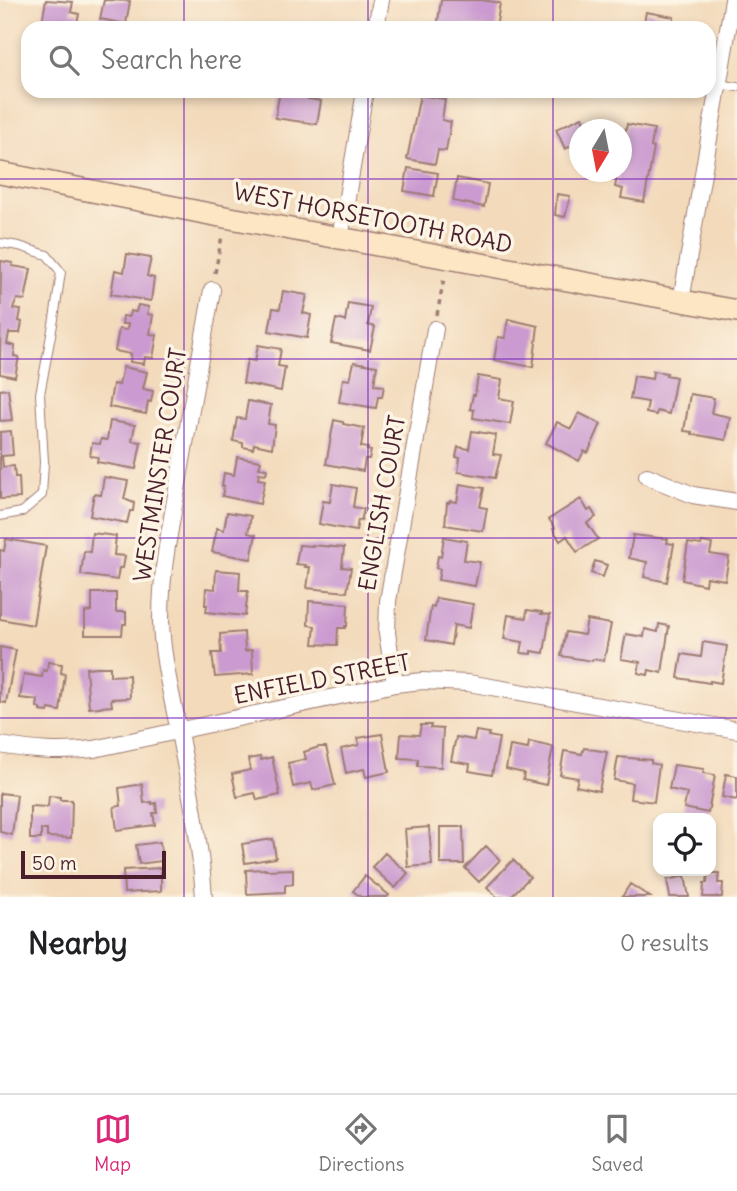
<!DOCTYPE html>
<html lang="en">
<head>
<meta charset="utf-8">
<style>
  :root { --surface:#fff; --page:#f6f6f6; --text:#202124; --muted:#757577; --line:#e0e0e0; --accent:#db2777 }
  body { margin:0; font-family:Delius,sans-serif; background:var(--page); color:var(--text) }
  .controls { position:absolute; right:21px; bottom:21px; display:grid; overflow:hidden; border-radius:14px; box-shadow:0 4px 10px #0003 }
  .controls button { width:63px; height:63px; display:grid; place-items:center; padding:0; border:0; border-bottom:2px solid var(--line); background:var(--surface); color:var(--text); font:35px sans-serif }
  .compass { position:absolute; left:569px; top:119px; width:63px; height:63px; border-radius:50%; background:var(--surface); box-shadow:0 4px 10px #0003; rotate:190deg }
  .scale { position:absolute; left:21px; bottom:18px; width:145px; box-sizing:border-box; padding-left:7px; border:4px solid #4a1f2b; border-top:0; font-size:19px; line-height:24px; white-space:nowrap; color:#4a1f2b; -webkit-text-stroke:5px #fcf5e5; paint-order:stroke }
  .list { margin:0; padding:0; list-style:none }
  h2 { display:flex; justify-content:space-between; align-items:center; height:91px; margin:0; padding:0 28px; font-size:30px }
  h2 small { font-size:23px; font-weight:400; color:var(--muted) }
  .icon { flex:none; width:38px; height:38px; fill:none; stroke:currentColor; stroke-width:2; stroke-linecap:round; stroke-linejoin:round }
  .map { position:relative; flex:none; width:737px; height:897px; overflow:hidden }
  .search { position:absolute; background:var(--surface); box-shadow:0 4px 10px #0003; left:21px; right:21px; top:21px; height:77px; display:flex; align-items:center; gap:18px; box-sizing:border-box; padding:0 24px; border-radius:21px; color:var(--muted); font-size:26px }
  .sheet { height:196px; background:var(--surface) }
  nav { display:flex; justify-content:space-around; align-items:center; box-sizing:border-box; height:98px; border-top:2px solid var(--line); background:var(--surface); font-size:19px; color:var(--muted) }
  nav a { display:grid; justify-items:center; gap:4px }
  nav .on { color:var(--accent) }
  .map>svg:first-child { display:block }
  .building { fill:#ca9ad0 }
  .lines { fill:none; stroke-linecap:round; stroke-linejoin:round }
  .service-casing { stroke:#9e7c73; stroke-width:10 }
  .minor-casing { stroke:#9e7c73; stroke-width:18 }
  .secondary-casing { stroke:#9e7c73; stroke-width:24 }
  .path { stroke:#9e7c73; stroke-width:3.5; stroke-dasharray:5 5; stroke-linecap:butt }
  .service { stroke:#fff; stroke-width:8 }
  .minor { stroke:#fff; stroke-width:16 }
  .secondary { stroke:#fce6c4; stroke-width:21 }
  .grid { fill:none; stroke:#7b2cbf; stroke-width:2; stroke-opacity:0.55 }
  .labels { text-anchor:middle; stroke-width:7; stroke-linejoin:round; paint-order:stroke }
  .street-label { font-size:23px; fill:#4a1f2b; stroke:#fcf5e5 }
</style>
</head>
<body>
<div class="map">
<svg width="737" height="897" viewBox="0 0 737 897">
  <rect width="100%" height="100%" fill="#fcf5e5"/>
  <filter id="ink" filterUnits="userSpaceOnUse"><feTurbulence type="fractalNoise" baseFrequency=".0143" numOctaves="2"/><feDisplacementMap in="SourceGraphic" scale="14" xChannelSelector="R" yChannelSelector="G"/><feConvolveMatrix kernelMatrix="1 2 1 2 8 2 1 2 1" color-interpolation-filters="sRGB"/></filter>
  <filter id="wash" filterUnits="userSpaceOnUse"><feTurbulence type="fractalNoise" baseFrequency=".00686" numOctaves="4" result="noise"/><feDisplacementMap in="SourceGraphic" scale="28" xChannelSelector="R" yChannelSelector="G"/><feGaussianBlur stdDeviation="1.57" result="paint"/><feColorMatrix in="noise" values="0 0 0 0 0 0 0 0 0 0 0 0 0 0 0 0 0 1.4 0 .05"/><feComposite in="paint" operator="in"/></filter>
  <g filter="url(#wash)">
    <rect width="100%" height="100%" fill="#f3dabb"/>
    <g id="blocks">
      <!-- building -->
      <path class="building" d="M46,0l27,2 -2,10 8,2 -3,14h-35z
        M104,0l26,1 -4,23 -26,-5z
        M441,0h41l18,3 -4,25 -33,-2v2h-26z
        M646,12l28,5 -2,11h-29z
        M280,91h29l-1,8 13,2 -4,23 -42,-6z
        M420,95l25,4 -3,21 9,2 -5,29 -8,-1 -3,14 -28,-5z
        M582,117l5,13h-7v12l-15,7 -9,-20z
        M627,124l27,5 -3,18 3,1 -10,54 -23,-4 2,-9 -8,-2 3,-15h4v-23z
        M408,168l30,5 -4,23 -30,-5z
        M457,178l31,6 -4,23 -31,-6z
        M557,194l13,2 -5,21 -10,-2z
        M127,254l24,4 -4,18 7,2 -3,23 -40,-7 4,-24 9,2z
        M1,261l12,2 -1,3 19,3 -6,31 -8,-1 -4,10 8,1 -2,11 3,1 -2,11h-11l-2,11 8,2 -1,10 5,1 -4,20 -15,-3z
        M283,291l24,4 -4,18 8,2 -4,23 -38,-7 4,-23 7,1z
        M348,303l23,4 -3,18 7,2 -5,23 -39,-7 5,-24 9,2z
        M138,305l11,2 -2,7 6,1 -3,19 7,1 -4,23 -8,-1 -1,7 -14,-2 1,-8 -16,-3 4,-22 8,1 1,-6h-6l1,-8 6,1 1,-6 6,1z
        M508,319l30,7 -5,41 -39,-7 4,-23 7,1z
        M258,345l23,4 -3,17 7,1 -4,24 -38,-8 4,-23 8,1z
        M354,362l23,4 -3,19 10,1 -2,11h-4l-2,11 -37,-6 4,-23 7,1z
        M123,367l24,5 -4,17 10,2 -2,11 -3,-1 -2,13 -37,-7 4,-23 6,1z
        M653,371l14,2 -1,2 10,2 -7,37 -12,-3 -1,4 -10,-2 2,-11 -18,-3 4,-23 18,3z
        M478,376l24,4 -3,18 15,3 -4,23 -37,-6 1,-8 -4,-1 3,-14h2z
        M8,389l4,31 -12,1v-31z
        M690,394l24,4 -3,15 19,4 -4,23 -34,-6v-2l-8,-1z
        M248,401l23,4 -3,19 7,1 -3,23 -18,-4 -1,5 -10,-2v-4l-10,-2 4,-23 8,1z
        M579,413l22,11 -13,29 -4,-2 -5,10 -33,-18 11,-21 14,7z
        M334,420l9,2v2l21,4 -3,19 7,1 -1,2 4,1 -2,8h-4l-2,12 -37,-7z
        M110,421l25,4 -3,16 9,1 -5,27 -39,-7 1,-5 -8,-1 2,-13 8,1 1,-5 6,1z
        M11,431l2,24 -11,1 1,11 11,-1 1,11h4l1,21 -20,1v-67z
        M472,431l24,4 -3,19 8,1 -6,23 -37,-6 2,-14 -4,-1 2,-10 11,2z
        M237,457l24,4 -2,7 8,1 -1,5 -7,-1 -1,6 7,1 -5,24 -38,-8 2,-10h-2l2,-13 10,2z
        M104,477l24,4 -4,18 10,4 -1,8h-3l-3,12 -37,-7 4,-22 7,1z
        M333,484l23,4 -3,19 11,2 -3,12 -3,-1 -2,11 -37,-7 4,-23 7,1z
        M460,484l24,4 -4,19 7,1 -4,23 -38,-6 2,-22h2l1,-2 7,1z
        M581,499l7,12 3,-2 5,8 -9,6 11,16 -21,13 -10,-16 -7,5 -7,-12 2,-1 -6,-9z
        M227,512l24,4 -3,17 8,2 -5,24 -39,-7 5,-24 7,2z
        M92,533l24,3 -2,19 11,1 -2,12h-4l-2,12 -36,-5 3,-24 6,1z
        M633,535l35,4 -1,4 7,1 -7,38 -23,-5 3,-15 -18,-4z
        M444,537l23,4 -3,19 16,2 -5,24 -37,-6 2,-11 -4,-1 2,-12 3,1z
        M6,539l40,7 -13,79 -33,-6v-69l4,1z
        M702,542l10,2 -2,10 19,3 -4,23 -19,-3 -1,8 -23,-5 6,-37 13,2z
        M299,545l13,1v-1l32,3 -2,19 9,1 -4,24 -40,-4 3,-21h-5l1,-2 -10,-1z
        M595,561l12,4 -4,12 -12,-4z
        M216,570l24,2 -1,19h9l-3,25 -39,-4 1,-7h-2l1,-17 9,1z
        M92,593h24v19h10v12h-3l-1,11h-37v-23l7,-1z
        M436,598l37,6 -4,24 -15,-3 -3,20 -25,-5 5,-34 3,1z
        M309,601l39,3 -1,22h-2v2h-7l-1,17 -24,-1 2,-18 -7,-1z
        M527,610l15,2 -1,2 9,1 -6,38 -13,-2v3l-10,-1 2,-11 -19,-3 4,-24 18,3z
        M587,620l24,4 -7,37 -11,-2 -1,2 -31,-5 5,-24 18,3z
        M659,624l10,2 -7,47 -13,-3 -1,5 -10,-2 2,-11 -19,-3 5,-25 18,3 1,-8 13,3z
        M244,632l1,19 7,-1 1,24 -38,3 -3,-24h9l-1,-19z
        M703,642l24,4 -6,37 -11,-2v2l-32,-5 4,-24 19,3z
        M0,647l16,3 -10,53 -6,-1z
        M48,662l14,2 -1,9 4,1 -5,37 -11,-2 -1,3 -8,-1v-3l-3,-1 1,-7 -18,-2 4,-24 18,3 1,-7 4,1z
        M97,667h13v9l19,-1 1,23 -19,1 1,7 -23,2 -3,-40z
        M421,725h10l-1,3 13,1 -2,38 -23,-1v-7l-19,-1 2,-24 18,1z
        M476,731l13,2 -1,3 11,2 -7,37 -23,-4 1,-7 -19,-3 5,-24 18,3z
        M382,734l7,38 -23,5 -2,-8 -18,4 -5,-24 18,-4 -1,-7z
        M529,742l24,5 -7,38 -23,-5 1,-7 -18,-4 4,-23 18,3z
        M319,747h7l9,38 -22,5 -2,-7 -18,4 -5,-24 18,-4 -2,-7z
        M584,748l23,4 -8,39 -23,-5 2,-8 -18,-3 4,-24 18,3z
        M260,757l1,3 11,-3 8,38 -23,5 -2,-7 -18,4 -5,-23 18,-4 -2,-11z
        M618,757l33,3v3l8,2 -5,37 -24,-3 2,-16 -18,-3z
        M674,765l30,4 -1,4 12,2 -7,38 -24,-5 3,-15 -18,-4z
        M726,774l11,2v24l-15,-3z
        M142,784l2,19 8,-1v2l4,-1 1,10h-4l2,12 -38,5 -3,-23 7,-1 -2,-18z
        M0,793l17,2 -5,40 -12,-3z
        M49,796l11,1v3h12l-1,38 -24,-1v-7h-6v9h-11v-33l18,1z
        M429,827l3,38 -24,2 -3,-38z
        M440,827h23l1,37h-24z
        M273,839l3,19 -31,5 -3,-19z
        M160,842l2,19 -23,3 -3,-19z
        M486,846l14,14 -21,22 -14,-14z
        M385,853l23,20 -13,15 -23,-21z
        M513,860l17,17 -20,20h-13l-10,-10z
        M161,868v23l-37,2 -1,-23z
        M265,869v1l28,-1v15l-8,1v7l-38,2 -1,-24z
        M708,873h11l-1,10h5l-1,14h-19l1,-14h3z
        M365,876l24,19 -2,2h-26l-8,-6z
        M685,876l4,21h-19l-3,-17z
        M630,884l20,13h-28z"/>
    </g>
  </g>
  <g filter="url(#ink)">
    <use href="#blocks" fill-opacity="0" stroke="#9e7c73" stroke-width="2"/>
    <g class="lines">
      <defs>
        <path id="service" d="M718,84l19,3
          M0,243l19,3 28,9 14,17 -7,47 -14,75 4,68 -2,33 -20,17 -22,4"/>
        <path id="minor" d="M376,28l5,-28
          M340,238l25,-147
          M681,301l52,-301
          M647,476l46,19 44,7
          M395,684l-8,-51 1,-32 47,-272
          M0,745c35,6 59,8 94,4l301,-65 27,-3 46,2 269,47
          M204,897c-4,-58 -15,-113 -26,-170 -7,-35 -16,-70 -17,-106 0,-25 2,-50 6,-75l45,-256"/>
        <path id="secondary" d="M0,173l225,44 512,94"/>
      </defs>
      <!-- service casing -->
      <use href="#service" class="service-casing"/>
      <!-- minor casing -->
      <use href="#minor" class="minor-casing"/>
      <!-- secondary casing -->
      <use href="#secondary" class="secondary-casing"/>
      <!-- path -->
      <path class="path" d="M215,273l7,-37
        M437,315l7,-37"/>
      <!-- service -->
      <use href="#service" class="service"/>
      <!-- minor -->
      <use href="#minor" class="minor"/>
      <!-- secondary -->
      <use href="#secondary" class="secondary"/>
    </g>
  </g>
  <!-- grid -->
  <path class="grid" d="M184,0v28M368,0v28M553,0v28M184,91v806M368,91v806M553,91v806M0,179h737M0,359h737M0,538h737M0,718h737"/>
  <g class="labels">
    <!-- street labels -->
    <g class="street-label">
      <text transform="translate(373 218) rotate(11)" y="8">WEST HORSETOOTH ROAD</text>
      <text transform="translate(160 465) rotate(-81)" y="8">WESTMINSTER COURT</text>
      <text transform="translate(382 503) rotate(-80)" y="8">ENGLISH COURT</text>
      <text transform="translate(322 679) rotate(-11)" y="8">ENFIELD STREET</text>
    </g>
  </g>
</svg>
<div class="controls">
<button><svg class="icon" aria-label="locate" viewBox="0 0 24 24"><circle cx="12" cy="12" r="6"/><path d="M12 2v4M12 18v4M2 12h4M18 12h4"/></svg></button>
</div>
<svg class="compass" viewBox="-18 -18 36 36"><path d="M0-13l5 13h-10z" fill="#e53935"/><path d="M0 13l5-13h-10z" fill="#757577"/></svg>
<div class="scale">50 m</div>
<div class="search"><svg class="icon" aria-label="search" viewBox="0 0 24 24"><circle cx="10" cy="10" r="6"/><path d="M15 15l6 6"/></svg>Search here</div>
</div>
<section class="sheet">
<h2>Nearby<small>0 results</small></h2>
<ul class="list">
</ul>
</section>
<nav>
<a class="on"><svg class="icon" aria-label="map" viewBox="0 0 24 24"><path d="M3 6l6-2 6 2 6-2v14l-6 2-6-2-6 2zM9 4v14M15 6v14"/></svg>Map</a>
<a><svg class="icon" aria-label="directions" viewBox="0 0 24 24"><path d="M12 3l9 9-9 9-9-9zM9 14v-3h6M13 9l2 2-2 2"/></svg>Directions</a>
<a><svg class="icon" aria-label="saved" viewBox="0 0 24 24"><path d="M7 4h10v16l-5-4-5 4z"/></svg>Saved</a>
</nav>
</body>
</html>
